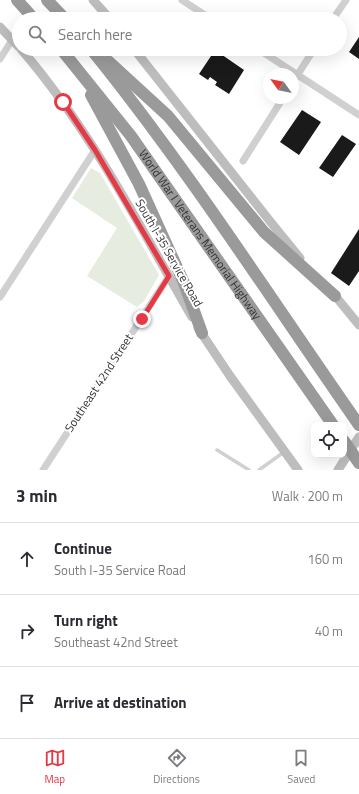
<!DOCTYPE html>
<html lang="en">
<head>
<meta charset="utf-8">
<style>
  :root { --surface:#fff; --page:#f2f2f3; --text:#2b2b33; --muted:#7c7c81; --line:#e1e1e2; --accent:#e63946 }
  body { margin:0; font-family:"Titillium Web",sans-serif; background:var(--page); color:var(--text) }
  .controls { position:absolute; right:12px; bottom:12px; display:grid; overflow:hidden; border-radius:8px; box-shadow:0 4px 16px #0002 }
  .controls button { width:36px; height:36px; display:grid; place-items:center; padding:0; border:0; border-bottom:1px solid var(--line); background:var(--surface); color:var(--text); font:20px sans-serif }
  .compass { position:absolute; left:263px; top:68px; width:36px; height:36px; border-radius:50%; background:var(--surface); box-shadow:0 4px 16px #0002; rotate:303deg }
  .stop { position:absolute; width:12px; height:12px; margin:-9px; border:3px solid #e63946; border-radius:50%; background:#fff }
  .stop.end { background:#e63946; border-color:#fff; box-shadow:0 1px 4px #0008 }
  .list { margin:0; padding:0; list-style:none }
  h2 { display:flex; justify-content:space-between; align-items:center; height:52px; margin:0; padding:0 16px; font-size:17px }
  h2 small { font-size:13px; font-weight:400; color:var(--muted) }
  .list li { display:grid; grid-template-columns:26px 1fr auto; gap:12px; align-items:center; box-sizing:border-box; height:72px; padding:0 16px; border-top:1px solid var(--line) }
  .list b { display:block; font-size:15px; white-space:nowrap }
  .list p { margin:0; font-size:13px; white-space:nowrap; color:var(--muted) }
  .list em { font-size:13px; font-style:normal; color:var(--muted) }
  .icon { flex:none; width:22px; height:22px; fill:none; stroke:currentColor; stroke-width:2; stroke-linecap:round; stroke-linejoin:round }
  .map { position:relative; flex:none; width:359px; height:470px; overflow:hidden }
  .search { position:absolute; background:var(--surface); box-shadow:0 4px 16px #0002; left:12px; right:12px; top:12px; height:44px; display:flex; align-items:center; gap:10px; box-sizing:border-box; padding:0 14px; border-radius:22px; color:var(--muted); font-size:15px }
  .sheet { height:268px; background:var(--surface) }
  nav { display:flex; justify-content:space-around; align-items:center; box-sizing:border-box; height:56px; border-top:1px solid var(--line); background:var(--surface); font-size:11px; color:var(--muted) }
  nav a { display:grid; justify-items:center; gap:2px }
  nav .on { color:var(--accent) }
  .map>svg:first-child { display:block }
  .green { fill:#e6ecdf }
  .building { fill:#1a1a1a }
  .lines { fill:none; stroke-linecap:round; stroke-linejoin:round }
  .service { stroke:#d0d0d0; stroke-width:3.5 }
  .minor { stroke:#d0d0d0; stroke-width:7 }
  .secondary { stroke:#bdbdbd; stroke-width:9 }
  .motorway { stroke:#9a9a9a; stroke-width:12 }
  .motorway-bridge { stroke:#9a9a9a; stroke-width:12 }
  .route { stroke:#e63946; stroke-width:5 }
  .labels { text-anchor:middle; stroke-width:4; stroke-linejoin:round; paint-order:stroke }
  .street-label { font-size:12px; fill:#333; stroke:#fff }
</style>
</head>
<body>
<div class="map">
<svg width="359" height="470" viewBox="0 0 359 470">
  <rect width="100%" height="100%" fill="#fff"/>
  <!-- green -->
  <path class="green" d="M91,168l9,5 59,102 -15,26 -7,6 -50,-31 30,-48 -45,-30z"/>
  <!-- building -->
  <path class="building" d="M359,37v22l-10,-7z
    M215,50l29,20 -15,24 -14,-9 2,-3 -7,-5 -2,3 -9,-6z
    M302,110l19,12 -22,33 -19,-13z
    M342,135l14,9 -23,33 -14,-9z
    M359,229v42l-10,15 -18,-13z"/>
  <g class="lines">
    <!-- service -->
    <path class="service" d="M217,450l32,20
      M259,470l25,-18"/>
    <!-- minor -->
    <path class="minor" d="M182,0l29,19
      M333,19l13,-19
      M258,49l101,66
      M0,59l12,-19
      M293,82l21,-33
      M243,161l40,-63
      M0,297l95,-147
      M43,470l126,-194"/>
    <!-- secondary -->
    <path class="secondary" d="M93,0l17,19
      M0,27l19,20
      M21,49c69,80 118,176 171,268
      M134,49l139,176 27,33
      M332,292l27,33
      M198,328l32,48 68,94
      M338,470l21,-33"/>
    <!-- motorway -->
    <g class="motorway">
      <path d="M17,0l17,19"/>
      <path d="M47,0l18,19"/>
      <path id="s1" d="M61,49l70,87 202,289"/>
      <path d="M91,49c97,120 180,250 268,376"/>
      <path d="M108,61l60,55 96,116 71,64"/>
      <path d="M91,95l48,89 45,99 18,50"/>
    </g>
    <!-- motorway-bridge -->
    <path class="motorway-bridge" d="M344,441l15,22"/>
  </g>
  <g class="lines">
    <!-- route -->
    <path class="route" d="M63,102l32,48 74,126 -27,43"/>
  </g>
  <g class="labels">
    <!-- street labels -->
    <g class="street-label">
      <text dy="4" stroke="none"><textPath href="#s1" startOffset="232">World War I Veterans Memorial Highway</textPath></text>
      <text transform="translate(169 253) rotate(60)" y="4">South I-35 Service Road</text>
      <text transform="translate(99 383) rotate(-57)" y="4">Southeast 42nd Street</text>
    </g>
  </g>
</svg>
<div class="controls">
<button><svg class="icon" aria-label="locate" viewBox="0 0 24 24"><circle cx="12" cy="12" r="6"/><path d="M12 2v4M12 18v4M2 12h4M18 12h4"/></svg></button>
</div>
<svg class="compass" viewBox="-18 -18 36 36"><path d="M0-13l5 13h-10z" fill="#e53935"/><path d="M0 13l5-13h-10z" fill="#7c7c81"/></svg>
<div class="stop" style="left:63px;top:102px"></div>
<div class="stop end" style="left:142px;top:319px"></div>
<div class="search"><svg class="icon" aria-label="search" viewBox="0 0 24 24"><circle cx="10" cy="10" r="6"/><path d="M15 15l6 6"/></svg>Search here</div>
</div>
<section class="sheet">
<h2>3 min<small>Walk · 200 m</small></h2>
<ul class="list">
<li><svg class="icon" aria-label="ahead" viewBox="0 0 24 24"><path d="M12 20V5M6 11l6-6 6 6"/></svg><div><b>Continue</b><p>South I-35 Service Road</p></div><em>160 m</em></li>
<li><svg class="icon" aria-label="right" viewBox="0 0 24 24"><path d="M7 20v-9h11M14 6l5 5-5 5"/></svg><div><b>Turn right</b><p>Southeast 42nd Street</p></div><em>40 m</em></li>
<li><svg class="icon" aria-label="arrive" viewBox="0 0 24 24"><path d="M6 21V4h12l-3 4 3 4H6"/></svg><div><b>Arrive at destination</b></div></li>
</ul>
</section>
<nav>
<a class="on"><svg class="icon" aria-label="map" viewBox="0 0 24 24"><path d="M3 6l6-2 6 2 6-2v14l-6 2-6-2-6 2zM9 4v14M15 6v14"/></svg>Map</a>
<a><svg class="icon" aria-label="directions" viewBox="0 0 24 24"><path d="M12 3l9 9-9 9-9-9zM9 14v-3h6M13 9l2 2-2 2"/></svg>Directions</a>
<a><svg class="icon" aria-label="saved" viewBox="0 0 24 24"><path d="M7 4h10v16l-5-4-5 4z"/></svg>Saved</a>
</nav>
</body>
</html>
